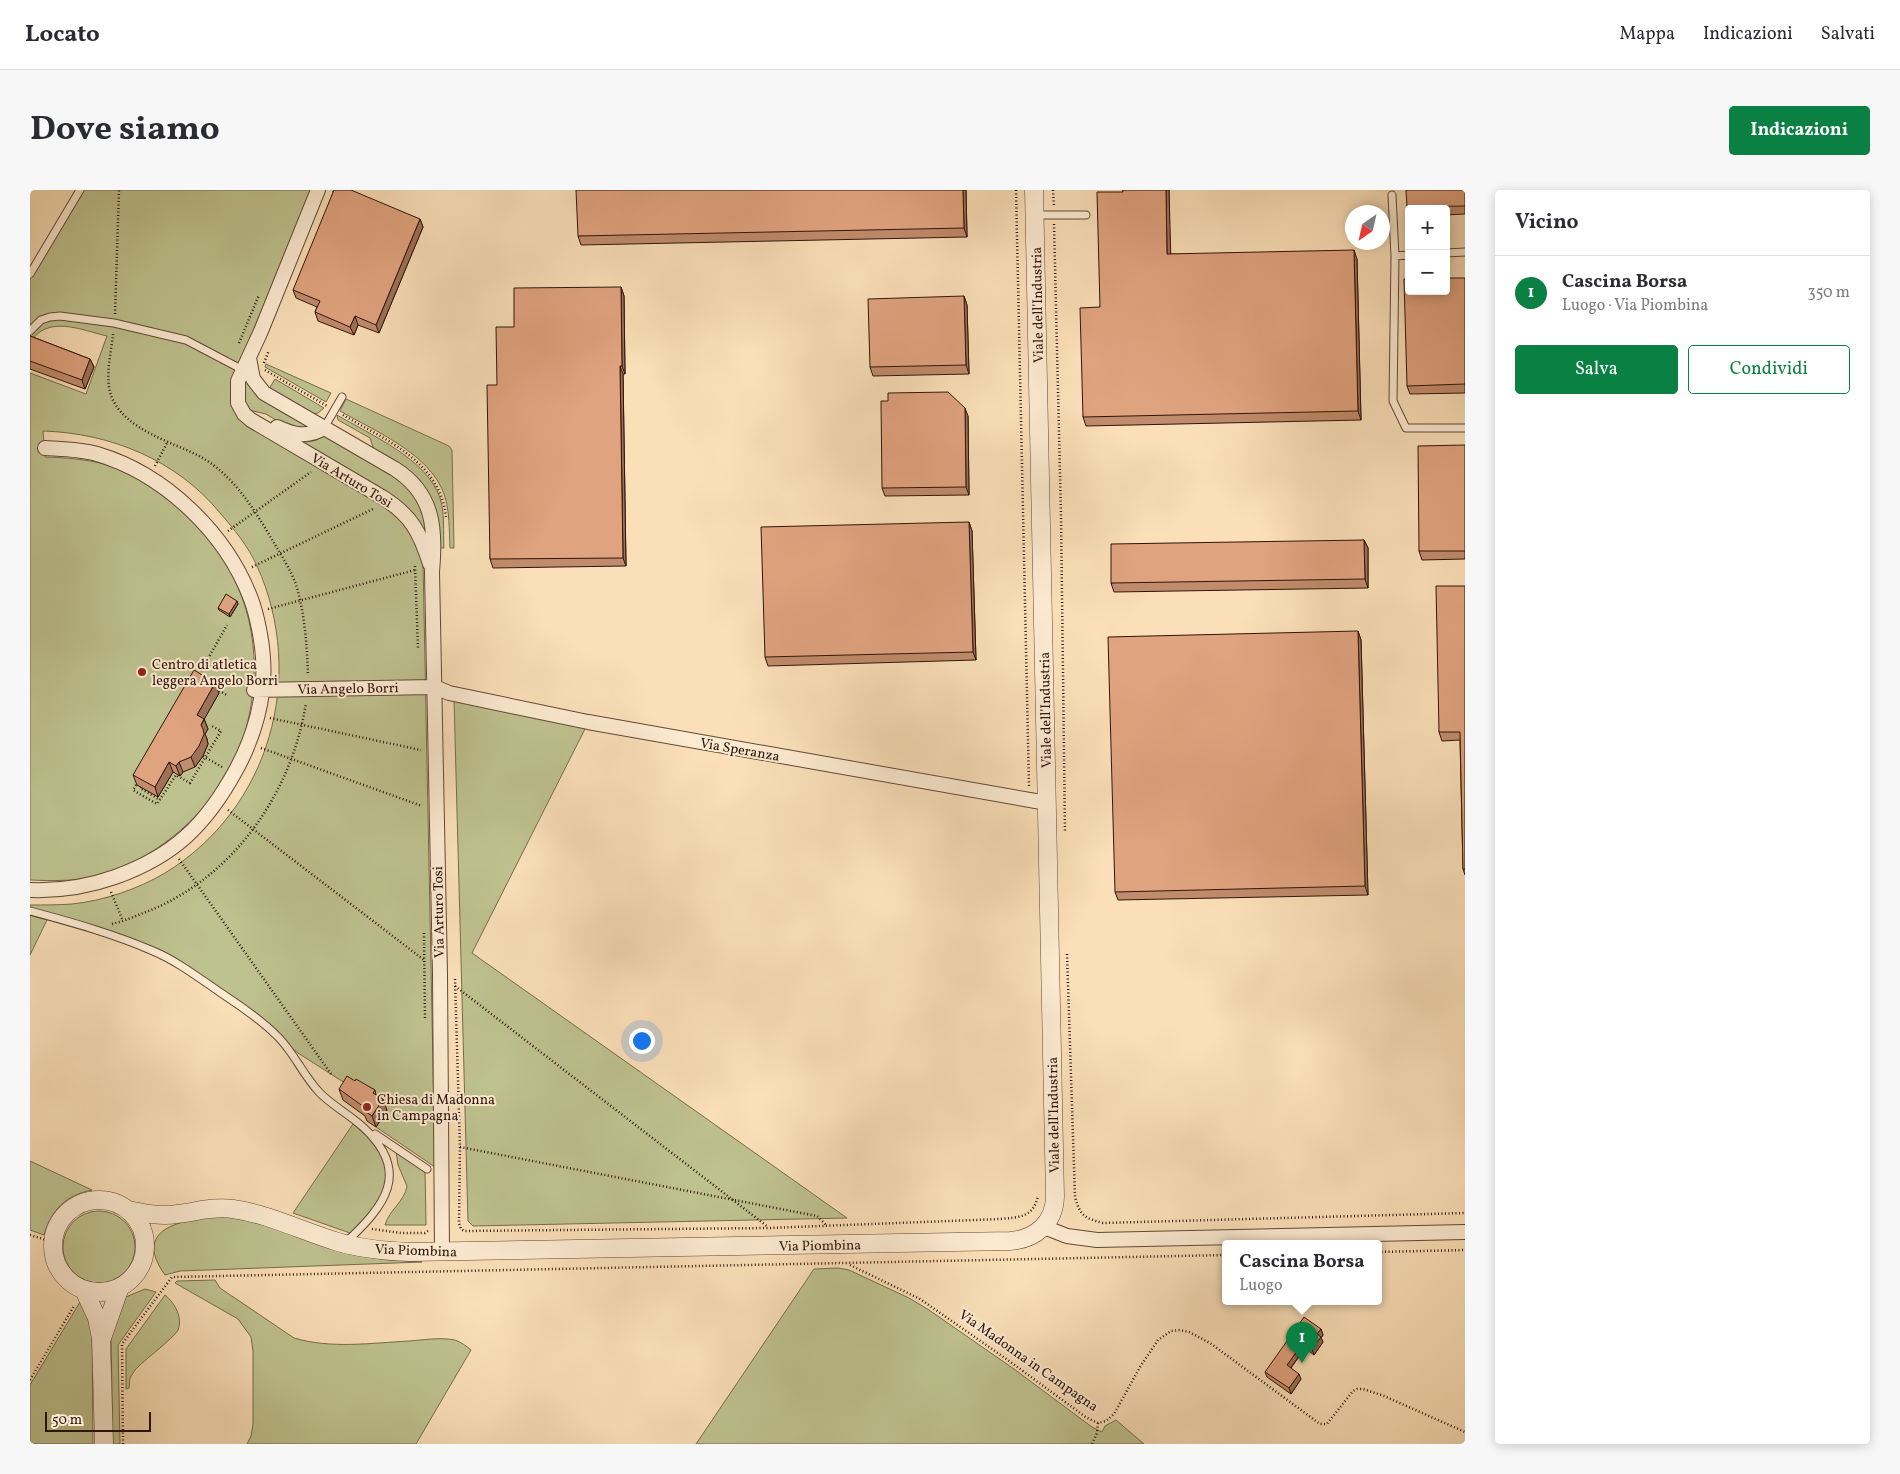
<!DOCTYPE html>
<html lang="it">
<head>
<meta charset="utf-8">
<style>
  :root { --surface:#fff; --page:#f7f7f7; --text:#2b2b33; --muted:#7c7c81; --line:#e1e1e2; --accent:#0b8043 }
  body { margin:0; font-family:Vollkorn,serif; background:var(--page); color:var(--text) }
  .controls { position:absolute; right:15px; top:15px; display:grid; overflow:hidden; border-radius:5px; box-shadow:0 2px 12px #0003 }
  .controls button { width:45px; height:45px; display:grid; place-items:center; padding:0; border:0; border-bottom:1px solid var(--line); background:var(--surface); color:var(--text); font:25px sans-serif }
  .compass { position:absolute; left:1315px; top:15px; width:45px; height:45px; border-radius:50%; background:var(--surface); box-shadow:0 2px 12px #0003; rotate:214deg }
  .scale { position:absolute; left:15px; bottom:12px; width:106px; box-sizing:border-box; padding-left:5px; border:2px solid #30150a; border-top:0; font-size:14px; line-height:18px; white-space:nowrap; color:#30150a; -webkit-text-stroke:4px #fcead1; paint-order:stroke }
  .you { position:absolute; left:611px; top:850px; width:18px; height:18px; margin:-12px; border:4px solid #fff; border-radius:50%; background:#1a73e8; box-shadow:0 0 0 8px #1a73e833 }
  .badge { display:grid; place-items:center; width:32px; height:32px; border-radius:50%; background:var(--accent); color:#fff; font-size:16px; font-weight:700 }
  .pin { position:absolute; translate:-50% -41px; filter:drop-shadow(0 1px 2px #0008) }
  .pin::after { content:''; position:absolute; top:26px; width:18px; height:15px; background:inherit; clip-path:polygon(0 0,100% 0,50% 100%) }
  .popup { position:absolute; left:1192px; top:1050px; width:160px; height:65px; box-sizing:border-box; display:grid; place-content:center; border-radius:5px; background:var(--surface); filter:drop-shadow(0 1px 4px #0005); font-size:16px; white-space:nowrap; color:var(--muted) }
  .popup b { font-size:19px; color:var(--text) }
  .popup::after { content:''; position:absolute; left:50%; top:100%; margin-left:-10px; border:10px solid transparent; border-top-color:var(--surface) }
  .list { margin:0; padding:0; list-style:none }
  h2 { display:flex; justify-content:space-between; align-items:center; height:65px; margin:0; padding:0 20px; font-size:21px }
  h2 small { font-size:16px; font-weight:400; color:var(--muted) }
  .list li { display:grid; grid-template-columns:32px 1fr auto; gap:15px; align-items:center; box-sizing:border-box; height:75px; padding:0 20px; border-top:1px solid var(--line) }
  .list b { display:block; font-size:19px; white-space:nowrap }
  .list p { margin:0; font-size:16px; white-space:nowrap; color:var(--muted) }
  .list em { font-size:16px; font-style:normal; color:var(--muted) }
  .actions { display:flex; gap:10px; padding:15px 20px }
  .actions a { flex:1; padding:11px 0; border:1px solid var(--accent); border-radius:5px; text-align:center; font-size:18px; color:var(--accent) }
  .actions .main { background:var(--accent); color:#fff }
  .map { position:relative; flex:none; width:1435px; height:1254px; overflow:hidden; border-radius:5px }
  header { display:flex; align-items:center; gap:30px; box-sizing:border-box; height:70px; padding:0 25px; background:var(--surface); border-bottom:1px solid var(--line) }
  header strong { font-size:24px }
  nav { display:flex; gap:28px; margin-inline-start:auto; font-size:18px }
  .intro { display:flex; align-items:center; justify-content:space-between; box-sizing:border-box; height:120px; padding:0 30px }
  h1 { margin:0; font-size:35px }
  .button { padding:12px 22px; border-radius:5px; background:var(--accent); color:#fff; font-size:18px; font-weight:700 }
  main { display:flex; gap:30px; padding:0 30px }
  aside { flex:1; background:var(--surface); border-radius:5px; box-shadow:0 2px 12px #0003 }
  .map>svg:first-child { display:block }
  .green { fill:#bec28f; stroke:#776c4c }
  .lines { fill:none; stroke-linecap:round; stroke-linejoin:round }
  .service-casing { stroke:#624836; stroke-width:9 }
  .minor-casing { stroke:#624836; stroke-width:16 }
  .tertiary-casing { stroke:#624836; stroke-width:19 }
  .path { stroke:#30150a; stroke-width:2.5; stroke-dasharray:1 2.5; stroke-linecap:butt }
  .service { stroke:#fcead1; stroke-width:7 }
  .minor { stroke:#fcead1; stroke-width:14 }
  .tertiary { stroke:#fcead1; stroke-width:18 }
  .wall { fill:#c18c6d; stroke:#30150a }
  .shaded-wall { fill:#9d7259; stroke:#30150a }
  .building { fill:#e0a37f; stroke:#30150a }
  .poi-dot { fill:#8f2418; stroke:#fcead1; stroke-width:2 }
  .labels { text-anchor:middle; stroke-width:4; stroke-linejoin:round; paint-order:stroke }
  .street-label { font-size:14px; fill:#30150a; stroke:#fcead1 }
  .poi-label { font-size:14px; fill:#30150a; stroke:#fcead1; text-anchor:start }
</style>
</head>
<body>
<header>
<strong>Locato</strong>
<nav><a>Mappa</a><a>Indicazioni</a><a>Salvati</a></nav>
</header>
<div class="intro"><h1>Dove siamo</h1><a class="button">Indicazioni</a></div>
<main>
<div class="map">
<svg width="1435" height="1254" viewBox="0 0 1435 1254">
  <rect width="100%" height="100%" fill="#fadfb8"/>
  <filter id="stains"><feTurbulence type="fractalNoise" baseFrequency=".004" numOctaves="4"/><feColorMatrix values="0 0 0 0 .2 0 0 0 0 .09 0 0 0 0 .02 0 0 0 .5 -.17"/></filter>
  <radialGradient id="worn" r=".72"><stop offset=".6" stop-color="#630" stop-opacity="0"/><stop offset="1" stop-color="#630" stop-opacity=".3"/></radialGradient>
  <!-- green -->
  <path class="green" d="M50,0h232l-74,177c-7,18 -8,24 -4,42l160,103 18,21 11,29 12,605 -59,-40 11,-17 -89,-57 -54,-44 -90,-58 -124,-40v-6c14,0 28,0 42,-1 31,-3 66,-15 93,-31 105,-64 142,-197 92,-307 -9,-20 -23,-37 -37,-53 -43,-53 -110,-80 -177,-82l2,26c31,1 61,4 89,18 8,5 16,12 25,17 8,6 17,11 25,18 8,7 15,17 22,25 43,52 57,116 43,181 -4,19 -10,40 -20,57 -13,21 -28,39 -46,55 -25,22 -55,41 -89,49 -21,4 -42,4 -64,3v-507l56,21 21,-58c-26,-6 -60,-22 -77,7v-69z
    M236,174l65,29 -5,9 -61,-35z
    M214,188l3,1 7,12 6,6 49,28 1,3h-21l-23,-14 -17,-4 -5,-8z
    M245,189l49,29 -6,5 -6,1 -43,-25z
    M316,209l103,47 3,4 2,98h-4c-1,-18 0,-37 -6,-54 -14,-40 -69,-63 -104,-83z
    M307,225c34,20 90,44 103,83 5,16 3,34 4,50h-5l-2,-29 -63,-69 -4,-12 -32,-18z
    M296,245l77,46 18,25 7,27h-3l-125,-92 16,-1z
    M424,509l133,26 -115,228 375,265 -374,8 -5,-5z
    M0,725l17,5 -17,35z
    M323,934c23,19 45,46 27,76 -6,11 -17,21 -25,30l-5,3 -57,-20z
    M366,961l29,17 1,57h-41c4,-15 20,-24 22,-39l-9,-21z
    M0,971l62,29c-26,5 -41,20 -48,45l-14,-5z
    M33 1057a36 36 0 1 1 72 0a36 36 0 1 1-72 0Z
    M193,1026l14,2 27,7 90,30 33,5 35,2 -242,9 -15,4c-36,-50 24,-56 58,-59z
    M808,1078l11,2 60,28 20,12 85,59 78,58 10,5 3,-6 11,-6 28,24h-448l118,-175z
    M185,1090l5,8 74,50c37,11 77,5 115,3 14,-1 31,-4 46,-1 6,2 11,6 16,10l-55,94h-169l4,-8 2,-12v-73l-2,-14 -13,-18 -63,-36 2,-2z
    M115,1099l11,3 -38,53 2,99h-7l-2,-107 15,-40z
    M135,1105c10,8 18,23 13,35 -4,8 -35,31 -43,40l-5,8 -1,10 -3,1v-40z
    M50,1112l12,25 1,117h-63v-59z"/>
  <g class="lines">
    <defs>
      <path id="service" d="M1362,5l3,61 -2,145 13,27h59
        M1006,25h50
        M1416,63l19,-1
        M1365,66l14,-1
        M0,84l50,-84
        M0,141l11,-11 9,-3 10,-1 54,7 72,17 57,30
        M294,238l18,-31
        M0,721c41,11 84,23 123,40 24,10 46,27 68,42 18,12 38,25 54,41 18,16 27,40 44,58 12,13 30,22 44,35 49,45 22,79 -18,116
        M345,944l52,35"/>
      <path id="minor" d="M288,0l-57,141 -23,50v22l6,11 7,6 131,77c29,18 38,35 48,67
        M219,168l4,21 11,14 131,76c39,25 41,60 37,103l8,402 2,278
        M247,237c17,8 30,11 47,1
        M224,500l181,-3 14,6 139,29 459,81
        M0,700c30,1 57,-3 85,-13 59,-21 91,-52 121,-107 18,-33 30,-73 27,-112 -1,-17 -6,-43 -12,-59 -25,-66 -86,-125 -154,-145 -17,-5 -35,-5 -52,-6
        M1014,1037l23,9 30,4 368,-8"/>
      <path id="tertiary" d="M23 1056a46 46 0 1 1 92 0a46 46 0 1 1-92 0Z
        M98,1020c15,3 33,7 49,4 19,-2 36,-8 56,-5 36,5 71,23 105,33 23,7 47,9 72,10l600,-11c26,-2 44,-18 45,-44l-21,-1007
        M54,1100l13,28 4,20 3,106
        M72,1148l18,-51"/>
    </defs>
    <!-- service casing -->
    <use href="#service" class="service-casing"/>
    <!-- minor casing -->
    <use href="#minor" class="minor-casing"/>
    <!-- tertiary casing -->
    <use href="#tertiary" class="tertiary-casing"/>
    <!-- path -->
    <path class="path" d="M986,0l13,596
      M1023,0l1,16
      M302,6l2,-6
      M1024,34l7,291 4,318
      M85,124l4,-124
      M83,144c-2,21 -10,49 1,68 16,29 56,39 85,54 36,19 58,58 78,92 7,12 16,26 20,40 8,28 10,59 11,87
      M209,153l20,-48
      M234,173l5,-13
      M235,180l62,36
      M313,225c42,25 97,46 103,102
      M125,276l13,-25
      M198,341l83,-59
      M385,376l3,82
      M222,377l123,-59
      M238,419l147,-39
      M171,481l26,-46
      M186,499l11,6
      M240,528l151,32
      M231,558l161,58
      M173,566l19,11
      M108,592l-5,8 24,14 19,-29 14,8 31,-52 -11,-6
      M111,597l-1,1 20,12
      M198,620l196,150
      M149,669l152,215
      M81,702l12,29
      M82,734c13,-3 26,-9 39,-14 84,-35 141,-118 155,-207
      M394,743l1,85
      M1037,764l8,243c5,19 10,21 28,26l362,-10
      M425,789l5,168 -1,76 2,6 3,2 305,-3 231,-9c19,-2 33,-1 38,-23
      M425,796l313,241
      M430,957l357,69 9,9
      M342,1039l29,4h24l3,-2
      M0,1045l23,7
      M1348,1062l87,-2
      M820,1075l70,34 85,59 82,60 11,5 8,-2 8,-7 26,-47 18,-27 13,-9 9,-1 9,2 21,11 110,81h7l26,-33 4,-2h6l21,7 81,36
      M0,1190l44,-74
      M93,1254l-1,-100 50,-67 1054,-22
      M1062,1254l5,-11 1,-10"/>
    <!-- service -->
    <use href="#service" class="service"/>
    <!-- minor -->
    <use href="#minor" class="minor"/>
    <!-- tertiary -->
    <use href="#tertiary" class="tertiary"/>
  </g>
  <!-- wall -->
  <path class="wall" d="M936,0l1,47 -386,8 -3,-9z
    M1093,0h46l1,64 187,5 4,161 -275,6 -3,-9 17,-110z
    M1435,0v24l-19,1v-6h-37v4l-2,-6z
    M390,29l3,8 -44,106 -21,-8 -4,10 -36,-14 -3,-9 2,-5 -21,-9 -3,-8z
    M1435,88v115l-55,1 -3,-8z
    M591,97l3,9 1,78h-2l3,192 -133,2 -3,-9 7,-174z
    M934,106l3,9 2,69 -96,2 -3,-9z
    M0,146l60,23 4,8 -9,22 -55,-20z
    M938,226l1,79 -84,1 -3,-8z
    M1435,255v114l-43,1 -3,-9z
    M939,332l3,9 4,129 -208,6 -3,-9z
    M1334,350l4,8v40l-254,4 -3,-9z
    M1435,396v289l-2,-6 -3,-129 -18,1 -3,-9z
    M207,411l1,3 -8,13 -11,-7 -1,-2z
    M1328,441l3,9 7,255 -250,5 -3,-8z
    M189,503l-15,26 4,10 -3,5 2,5 1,5 -5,12 -8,11 -12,5 -3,4 -7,-4 -15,25 -21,-12 -4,-10z
    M325,891l20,9 1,5 11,15 -11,17 -9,-6 -2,-5 -22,-16 -4,-11z
    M1291,1139l2,6 -2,3 2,4 -9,13 -9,-7 -14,20 10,11 -10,15 -24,-17 -2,-5z"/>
  <!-- shaded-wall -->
  <path class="shaded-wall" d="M933,0h3l1,47 -3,-9z
    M1136,0h3l2,73 -4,-9z
    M390,29l3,8 -44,106 -3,-8z
    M1324,60l3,9 4,161 -3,-9z
    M591,97l3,9 1,78 -3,-8z
    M934,106l3,9 2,69 -3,-9z
    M325,126l3,9 -4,10 -4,-8z
    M60,169l4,8 -9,22 -3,-9z
    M590,176l3,8 3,192 -3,-8z
    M935,218l3,8 1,79 -3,-8z
    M939,332l3,9 4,129 -3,-8z
    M1334,350l4,8v40l-3,-9z
    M207,411l1,3 -8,13 -1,-3z
    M1328,441l3,9 7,255 -3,-9z
    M185,493l4,10 -18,32 -4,-10z
    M174,529l4,10 -3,5 2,5 1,5 -5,12 -8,11 -4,-10 10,-32z
    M139,572l4,10 -15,25 -3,-10z
    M149,572l4,10 -3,4 -4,-10z
    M353,909l4,11 -11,17 -4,-11z
    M1291,1139l2,6 -2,3 2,4 -9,13 -2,-6 5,-15z
    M1273,1153l2,5 -16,22 -2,-5z
    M1269,1184l2,5 -10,15 -2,-6z"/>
  <!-- building -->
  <path class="building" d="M304,0h17l69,29 -44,106 -21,-9 -5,11 -35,-15 5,-11 -27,-11z
    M546,0h387l1,38 -386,8z
    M1093,0h43l1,64 187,-4 4,161 -275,6 -3,-109 20,-1 -3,-115h26z
    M1376,0h59v16l-58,1z
    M1416,88h19v106l-58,2 -3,-107h5v12h37z
    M591,97l1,79h-2l3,192 -133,1 -3,-174h10l-1,-58h18v-39z
    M934,106l2,69 -96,2 -2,-68z
    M0,146l60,23 -8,21 -52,-19z
    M918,202l17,16 1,79 -84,1 -1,-87h7v-8z
    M1435,255v106h-46l-1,-105z
    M939,332l4,130 -208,5 -4,-130z
    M1334,350l1,39 -254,4v-39z
    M1406,396h29v283h-2l-3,-137h-21z
    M196,404l11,7 -8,13 -11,-6z
    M1328,441l7,255 -250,6 -7,-255z
    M164,480l21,13 -18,32 7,4 -3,6 2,4 1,5 -5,12 -8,11 -12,5 -3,4 -7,-4 -14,25 -22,-12z
    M317,886l8,5 1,-2 19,11 -2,3 10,6 -11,17 -9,-6 1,-3 -25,-18z
    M1274,1127l17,12 -4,5 4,3 -9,12 -9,-6 -16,22 12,9 -10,14 -24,-16z"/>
  <!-- markers -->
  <g class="poi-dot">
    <circle cx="112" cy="482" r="5"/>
    <circle cx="337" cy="917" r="5"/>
  </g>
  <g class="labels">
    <!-- street labels -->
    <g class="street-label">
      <text transform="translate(1007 115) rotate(-91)" y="5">Viale dell'Industria</text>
      <text transform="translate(322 290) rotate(31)" y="5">Via Arturo Tosi</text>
      <text transform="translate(318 498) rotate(-1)" y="5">Via Angelo Borri</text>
      <text transform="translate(1015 520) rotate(-91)" y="5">Viale dell'Industria</text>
      <text transform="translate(710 559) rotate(10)" y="5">Via Speranza</text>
      <text transform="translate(408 722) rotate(-91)" y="5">Via Arturo Tosi</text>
      <text transform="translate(1023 925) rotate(-91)" y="5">Viale dell'Industria</text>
      <text transform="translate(790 1055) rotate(-1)" y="5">Via Piombina</text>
      <text transform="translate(386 1060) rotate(2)" y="5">Via Piombina</text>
      <text transform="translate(999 1170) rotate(35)" y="5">Via Madonna in Campagna</text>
    </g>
    <!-- poi labels -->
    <g class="poi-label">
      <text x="122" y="479">Centro di atletica<tspan x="122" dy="16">leggera Angelo Borri</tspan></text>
      <text x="347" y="914">Chiesa di Madonna<tspan x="347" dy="16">in Campagna</tspan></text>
    </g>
  </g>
  <rect width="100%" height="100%" filter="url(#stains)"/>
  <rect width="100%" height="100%" fill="url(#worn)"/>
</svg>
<div class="controls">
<button>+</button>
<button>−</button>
</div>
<svg class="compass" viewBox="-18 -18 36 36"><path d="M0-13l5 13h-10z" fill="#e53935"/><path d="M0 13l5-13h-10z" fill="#7c7c81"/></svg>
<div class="scale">50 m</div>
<div class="you"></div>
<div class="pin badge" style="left:1272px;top:1173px">1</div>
<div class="popup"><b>Cascina Borsa</b>Luogo</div>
</div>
<aside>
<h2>Vicino<small></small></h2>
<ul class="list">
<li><span class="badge">1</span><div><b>Cascina Borsa</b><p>Luogo · Via Piombina</p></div><em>350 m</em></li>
</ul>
<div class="actions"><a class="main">Salva</a><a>Condividi</a></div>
</aside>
</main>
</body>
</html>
